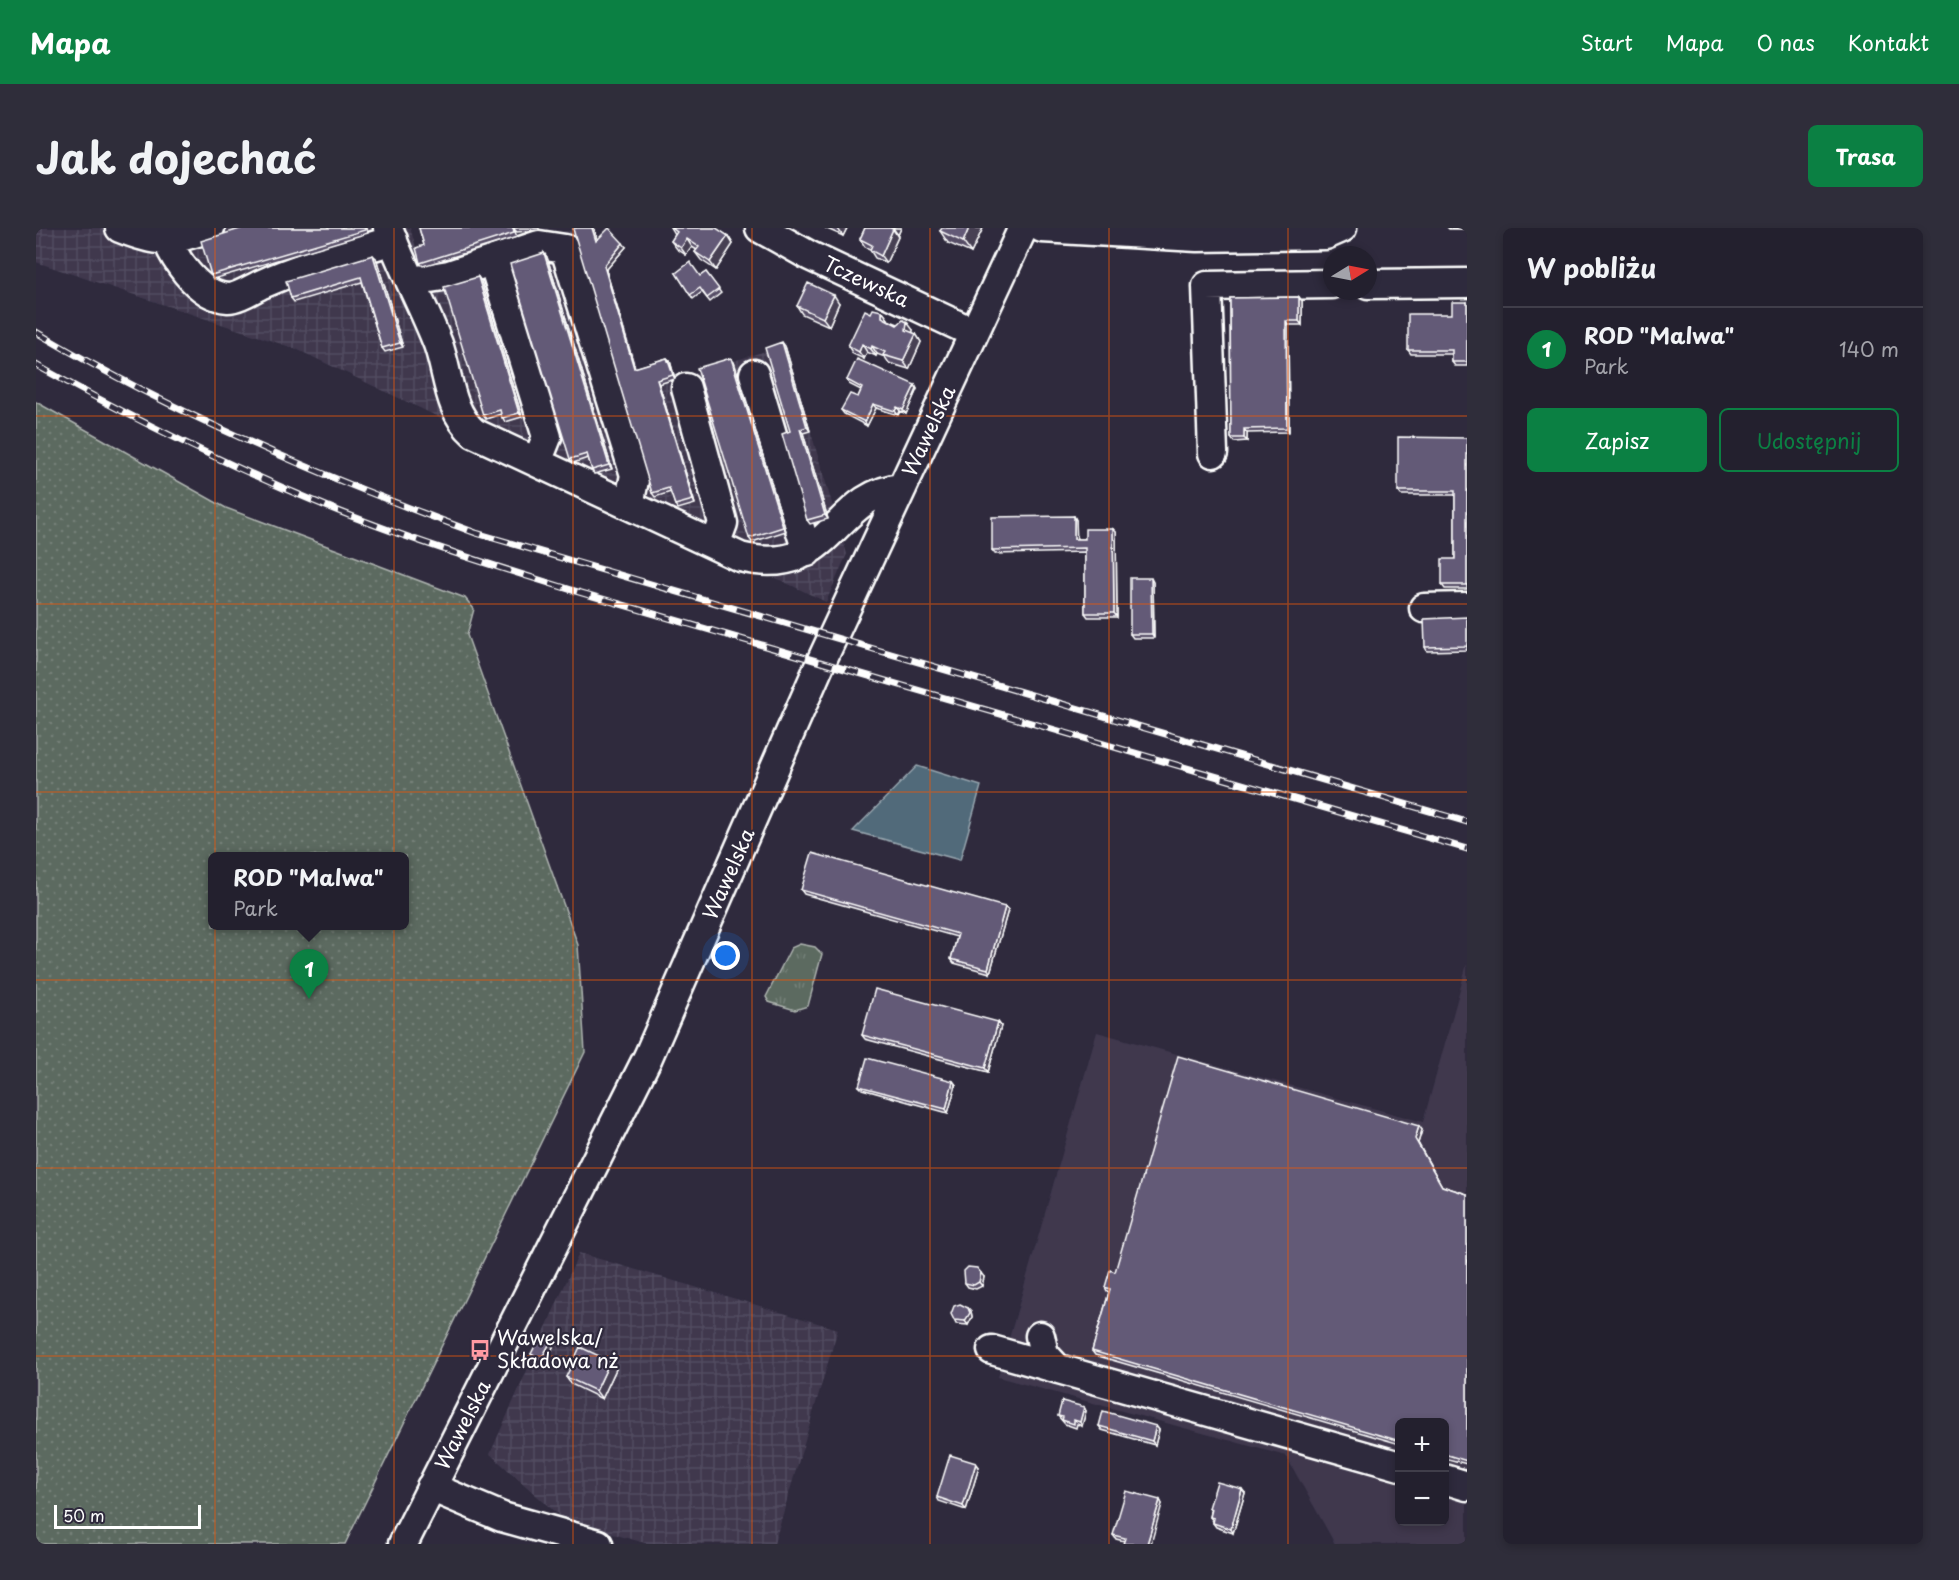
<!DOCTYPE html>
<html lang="pl">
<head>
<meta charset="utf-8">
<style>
  :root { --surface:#23202e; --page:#2f2d3a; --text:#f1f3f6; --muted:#a3a3aa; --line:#403e4a; --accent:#0b8043 }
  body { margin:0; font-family:"Playpen Sans",sans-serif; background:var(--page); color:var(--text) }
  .controls { position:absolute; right:18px; bottom:18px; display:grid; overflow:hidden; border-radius:9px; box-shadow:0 3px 9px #0003 }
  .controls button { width:54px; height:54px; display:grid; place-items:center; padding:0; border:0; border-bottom:2px solid var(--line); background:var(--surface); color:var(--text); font:30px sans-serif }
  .compass { position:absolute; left:1287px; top:18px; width:54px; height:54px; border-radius:50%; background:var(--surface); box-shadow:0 3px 9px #0003; rotate:80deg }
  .scale { position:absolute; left:18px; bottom:15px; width:147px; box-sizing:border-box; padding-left:6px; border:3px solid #fff; border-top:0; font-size:16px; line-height:21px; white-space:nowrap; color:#fff; -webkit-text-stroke:4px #2f2a3d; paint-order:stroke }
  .you { position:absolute; left:690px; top:728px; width:21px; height:21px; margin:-15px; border:4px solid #fff; border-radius:50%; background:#1a73e8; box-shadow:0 0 0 9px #1a73e833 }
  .badge { display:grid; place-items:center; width:39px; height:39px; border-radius:50%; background:var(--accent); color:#fff; font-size:20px; font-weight:700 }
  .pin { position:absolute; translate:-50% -50px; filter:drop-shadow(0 2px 3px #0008) }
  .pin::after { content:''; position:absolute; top:32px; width:21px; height:18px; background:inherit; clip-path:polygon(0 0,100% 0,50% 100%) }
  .popup { position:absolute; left:172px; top:624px; width:201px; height:78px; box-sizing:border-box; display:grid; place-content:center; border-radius:9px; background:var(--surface); filter:drop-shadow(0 2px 4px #0005); font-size:20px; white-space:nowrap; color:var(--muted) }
  .popup b { font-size:22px; color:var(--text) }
  .popup::after { content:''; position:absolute; left:50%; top:100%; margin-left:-12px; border:12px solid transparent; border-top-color:var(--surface) }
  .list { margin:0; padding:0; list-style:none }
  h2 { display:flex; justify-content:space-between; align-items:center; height:78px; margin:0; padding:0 24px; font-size:26px }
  h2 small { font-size:20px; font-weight:400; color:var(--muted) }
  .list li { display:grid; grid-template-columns:39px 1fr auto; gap:18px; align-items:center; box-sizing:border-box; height:84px; padding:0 24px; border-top:2px solid var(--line) }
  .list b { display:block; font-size:22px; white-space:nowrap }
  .list p { margin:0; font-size:20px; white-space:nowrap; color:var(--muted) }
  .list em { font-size:20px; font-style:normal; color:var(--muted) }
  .actions { display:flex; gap:12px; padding:18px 24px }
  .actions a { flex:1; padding:14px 0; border:2px solid var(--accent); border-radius:9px; text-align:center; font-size:21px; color:var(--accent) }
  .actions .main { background:var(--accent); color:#fff }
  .map { position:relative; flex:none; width:1431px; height:1316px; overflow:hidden; border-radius:9px }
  header { display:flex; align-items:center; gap:36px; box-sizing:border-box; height:84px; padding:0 30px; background:var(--accent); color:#fff }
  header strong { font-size:28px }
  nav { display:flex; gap:33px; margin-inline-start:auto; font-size:21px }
  .intro { display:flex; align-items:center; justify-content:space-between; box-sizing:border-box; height:144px; padding:0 36px }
  h1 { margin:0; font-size:42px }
  .button { padding:15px 27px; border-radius:9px; background:var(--accent); color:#fff; font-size:21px; font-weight:700 }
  main { display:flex; gap:36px; padding:0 36px }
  aside { flex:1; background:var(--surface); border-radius:9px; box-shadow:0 3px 9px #0003 }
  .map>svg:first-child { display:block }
  .built { fill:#3f384e; fill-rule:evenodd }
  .industrial { fill:url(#industrial-grid) }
  .grass { fill:url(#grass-tufts); stroke:#aeb4b0; stroke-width:1.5 }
  .garden { fill:url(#garden-dots); stroke:#aeb4b0; stroke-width:1.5; fill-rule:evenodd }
  .water { fill:#516a7a; stroke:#97a6af; stroke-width:1.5 }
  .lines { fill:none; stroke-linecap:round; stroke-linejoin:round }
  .minor-casing { stroke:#fff; stroke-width:33 }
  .minor { stroke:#2f2a3d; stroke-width:28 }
  .rail-casing { stroke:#fff; stroke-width:7 }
  .rail { stroke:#2f2a3d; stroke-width:4.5; stroke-dasharray:14; stroke-linecap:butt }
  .wall { fill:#564d66; stroke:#fff; stroke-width:1.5 }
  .shaded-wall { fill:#463f53; stroke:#fff; stroke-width:1.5 }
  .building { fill:#645a77; stroke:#fff; stroke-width:1.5 }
  .grid { fill:none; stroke:#e8590c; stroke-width:1.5; stroke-opacity:0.55 }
  .labels { text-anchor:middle; stroke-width:4.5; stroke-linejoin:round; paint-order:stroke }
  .street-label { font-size:20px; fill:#fff; stroke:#2f2a3d }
  .poi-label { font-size:20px; fill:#fff; stroke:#2f2a3d; text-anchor:start }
</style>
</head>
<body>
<header>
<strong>Mapa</strong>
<nav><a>Start</a><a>Mapa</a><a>O nas</a><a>Kontakt</a></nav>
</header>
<div class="intro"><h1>Jak dojechać</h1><a class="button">Trasa</a></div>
<main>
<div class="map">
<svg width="1431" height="1316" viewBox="0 0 1431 1316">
  <defs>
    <pattern id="industrial-grid" width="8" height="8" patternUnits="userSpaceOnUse" patternTransform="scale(1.5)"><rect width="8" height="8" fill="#3f384e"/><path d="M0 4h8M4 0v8" fill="none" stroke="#524c60"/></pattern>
    <pattern id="grass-tufts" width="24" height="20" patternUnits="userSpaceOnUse" patternTransform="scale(1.5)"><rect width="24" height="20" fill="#5c6a60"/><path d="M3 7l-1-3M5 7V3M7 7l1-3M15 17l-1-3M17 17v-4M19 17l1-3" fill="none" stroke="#748078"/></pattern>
    <pattern id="garden-dots" width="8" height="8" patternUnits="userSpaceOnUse" patternTransform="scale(1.5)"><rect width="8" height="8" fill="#5c6a60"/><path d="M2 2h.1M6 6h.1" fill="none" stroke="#748078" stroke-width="1.8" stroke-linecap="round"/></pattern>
  </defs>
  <rect width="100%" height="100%" fill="#2f2a3d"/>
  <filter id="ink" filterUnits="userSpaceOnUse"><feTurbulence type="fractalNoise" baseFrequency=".0167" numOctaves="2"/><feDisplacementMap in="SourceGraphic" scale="12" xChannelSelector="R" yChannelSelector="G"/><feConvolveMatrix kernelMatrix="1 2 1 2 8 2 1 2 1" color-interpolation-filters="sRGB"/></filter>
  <g filter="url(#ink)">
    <!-- built -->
    <path class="built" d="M1431,736v580h-132l-49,-88 -288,-79 99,-345 326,90zM1364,1194h44v100h-44z"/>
    <!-- industrial -->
    <path class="industrial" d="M0,0h374l12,39 97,-30 75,-9 44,143 32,-10 6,18 109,-34 62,209 -21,48 -530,-253 -260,-87z
      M543,1025l259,76 -64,215h-125l-84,-23 -75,-67z"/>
    <!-- grass -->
    <path class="grass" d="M764,716l15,3 7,7 -14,52 -13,4 -26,-8 -3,-5 25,-49z"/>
    <!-- garden -->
    <path class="garden" d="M0,174l190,106 239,90 9,11 -7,26 111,310 7,107 -240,492h-309zM177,628h192v70h-192z"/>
    <!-- water -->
    <path class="water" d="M881,538l64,20 -21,74 -107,-29z"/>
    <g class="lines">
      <defs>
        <path id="minor" d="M84,0c43,17 47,13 90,0
          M127,0c8,28 34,68 65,70 10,0 25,-10 34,-14 42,-19 87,-30 131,-44
          M352,0c14,40 35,77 50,116 11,31 10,66 36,89l266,124c93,23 91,-63 162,-69
          M724,0l50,28 164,77
          M1006,0l155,9 129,-2 16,-7
          M457,33l54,176 -10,25
          M375,53l38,-6 90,-30 26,4 70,226 -6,30
          M1332,56l99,-1
          M718,146l53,178
          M650,160l37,135 -8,22
          M1177,225l-6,-167 125,-2
          M1388,380l43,-1
          M1004,1108l4,18 14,15
          M956,1122l408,116
          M1408,1251l23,7
          M395,1259l71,30 96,27
          M367,1316l245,-487 173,-395 202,-434"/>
      </defs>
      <!-- minor casing -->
      <use href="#minor" class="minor-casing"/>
      <!-- minor -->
      <use href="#minor" class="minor"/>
      <defs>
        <path id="rail" d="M0,104c141,83 287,145 440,201l991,289
          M0,137c94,52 190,100 290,141 81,33 165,59 249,85l892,258"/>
      </defs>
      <!-- rail casing -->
      <use href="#rail" class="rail-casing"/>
      <!-- rail -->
      <use href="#rail" class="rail"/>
    </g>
    <!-- wall -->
    <path class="wall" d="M207,0h123l2,5 -155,46 -2,-4z
      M383,0h120v2l-22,2 -3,-3 3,8 -94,29 -3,-3 4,-18z
      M558,0l3,12 29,7 -20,23 29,98 32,-10 3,3 5,18 -16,5 36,120 -17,5 -3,-4 -4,-13 -16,5 -3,-4z
      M635,0h45l12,8 5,8 -17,26 -15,-10 -6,-8 2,-2 -5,-3 -6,8 -9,-6 -6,-8 4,-6z
      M789,0h22l-4,8z
      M829,0h36l-3,7h-1l1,2 -12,26 -11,-5 -5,-8v-1l-5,-2 -5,-8z
      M947,0l-12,25 -23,-10 -8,-12z
      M1412,0h19v1h-18z
      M508,25l3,4 65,212 -18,5 -2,-4 -4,-12 -15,5 -3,-4z
      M340,30l27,89 -18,5 -3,-4 -20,-66 -68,20 -3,-4z
      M670,44l15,21 -11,9 -8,-10 -9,7 -17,-26 24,3z
      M442,49l3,4 41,136 -17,5 -4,-8 -15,5 -3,-4z
      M1263,69l3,4v24h-14l1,107 -42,1v8l-13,1 -3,-4 -1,-140z
      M1431,74v64h-12l-3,-4v-8h-41l-3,-4z
      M803,75l-10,23 -27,-12 -5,-8z
      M846,83l6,8v1l25,10 -1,3 4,1 5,8 -12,27 -20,-6 -4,-6 -8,-3 -1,2 -9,-4 -3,7 -11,-5 -5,-8 23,-33z
      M749,118l25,85 -7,2 25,86 -18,5 -3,-4 -17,-89z
      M698,134l52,169 -34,11 -3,-4z
      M811,152l68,5 2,4 -11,25 -6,-3 -2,4 -22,-7 -9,18 -23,-12 -3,-4 17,-13 3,-7 -12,-6z
      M1431,210v151h-22l-3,-4 13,-26v-64h-54l-3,-4z
      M1038,288l2,4v19h9l28,-10 3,3 1,85h-29l-3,-4v-61l-90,2 -3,-4z
      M1117,354l1,56h-21l-3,-4z
      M1431,389v33l-40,1 -2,-4z
      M765,662l204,17 3,3 -18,63 -36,-10 -3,-4 6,-22 -153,-43z
      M962,794l3,4 -13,46 -123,-33 -3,-4z
      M917,853l3,4 -8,28 -86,-24 -3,-3z
      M1383,898l3,4 -4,13 24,43 25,8v270l-23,-6v-36h-44v22l-305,-89 -3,-4 17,-59 -2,-1 -2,-4 10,-15z
      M948,1049l-2,9 -6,3 -8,-2 -3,-4z
      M932,1080l3,3 1,6 -4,8 -12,-1 -2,-4z
      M514,1115l3,4 -9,16 -10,-5 -3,-4z
      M574,1133l6,8 -14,30 -31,-15 -5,-7z
      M1048,1179l2,4 -4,15 -5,-2 -1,4 -11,-4 -7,-8z
      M1063,1198h57l3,4 -4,15 -53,-15z
      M940,1235l3,4 -13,43 -27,-9 -2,-4z
      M1209,1265l-12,40 -17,-6 -3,-4v-2l-3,-4 1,-5 -2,-4z
      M1124,1272l2,4 -38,37 -8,-2 -3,-4z"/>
    <!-- shaded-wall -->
    <path class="shaded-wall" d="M556,0h2l5,17 -3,-4z
      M802,0h9l-4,8 -5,-7z
      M857,0h8l-3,7z
      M933,0h14l-12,25 -8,-11z
      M857,1l5,8 -12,26 -5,-7z
      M692,8l5,8 -17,26 -6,-8z
      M651,11l5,8 -6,8 -5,-7z
      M587,15l3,4 -20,23 30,102 -2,-4 -30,-102z
      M508,25l3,4 65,212 -3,-4z
      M337,27l3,3 27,89 -3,-4z
      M442,49l3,4 41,136 -3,-4z
      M798,67l5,8 -10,23 -6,-8z
      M1263,69l3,4v24l-3,-4z
      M846,83l6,8v6l-6,-8z
      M1250,93l2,4 1,107 -2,-4z
      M871,94l6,8 -1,8 -6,-8z
      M880,106l5,8 -12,27 -6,-8z
      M746,114l3,4 25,85 -3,-4z
      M826,116l5,8 -3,7 -5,-7z
      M836,118l5,8 -1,2 -5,-7z
      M631,130l3,3 5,18 -2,-4z
      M695,130l3,4 52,169 -3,-4z
      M621,152l2,4 36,120 -2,-4z
      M879,157l2,4 -11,25 -3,-4z
      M837,176l3,4 -9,18 -2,-4z
      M861,179l3,4 -2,4 -3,-4z
      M764,201l3,4 25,86 -3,-4z
      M1208,201l3,4v8l-3,-3z
      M1038,288l2,4 1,23 -3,-4z
      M1077,301l3,3 1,85 -3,-4z
      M1115,350l2,4 1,56 -2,-4z
      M969,679l3,3 -18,63 -2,-4z
      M962,794l3,4 -13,46 -3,-4z
      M917,853l3,4 -8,28 -2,-4z
      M1383,898l3,4 -4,13 26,47 -29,-51z
      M945,1045l3,4 -2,9 -3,-4z
      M932,1080l3,3 1,6 -4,8 -3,-4z
      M514,1115l3,4 -9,16 -3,-4z
      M574,1133l6,8 -14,30 -6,-8z
      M1048,1179l2,4 -4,15 -2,-4z
      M1120,1198l3,4 -4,15 -3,-4z
      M940,1235l3,4 -13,43 -3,-4z
      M1206,1261l3,4 -12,40 -2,-4z
      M1124,1272l2,4 -11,40h-4z"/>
    <!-- building -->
    <path class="building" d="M207,0h122v2l-154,45 -10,-34z
      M383,0h94l1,5 -94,30 -4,-15 8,-3z
      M541,0h15l4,13 13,-13 14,15 -19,23 30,102 33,-10 6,17 -16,5 36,120 -18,5 -6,-17 -17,5 -79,-264z
      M636,0h44l12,8 -18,26 -15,-10 4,-5 -12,-8 -6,9 -10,-7 6,-9z
      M829,0h25l3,1 -12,27 -11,-6 2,-5 -12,-6z
      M906,0h27l-6,14 -23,-11z
      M508,25l65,212 -17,5 -5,-16 -17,5 -60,-195z
      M337,27l27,88 -18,5 -21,-71 -70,21 -5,-17z
      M654,34l10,14 6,-4 13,17 -12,9 -7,-10 -10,7 -14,-22z
      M442,49l41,136 -17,5 -2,-8 -17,5 -39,-128z
      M772,55l26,12 -11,23 -26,-12z
      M1263,69v24h-13l1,107 -43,1v9h-13l-1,-140z
      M1416,74h15v60h-15v-12h-44v-36h44z
      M837,81l9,2v6l15,8 6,-5 4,2 -1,8 10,4 -13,27 -20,-6 2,-3 -13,-6 -1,3 -9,-5 -3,8 -11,-6 17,-36 6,3z
      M746,114l25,85 -7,2 25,86 -18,5 -25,-86 8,-3 -25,-83z
      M695,130l52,169 -34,11 -52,-170z
      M821,131l58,26 -12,25 -6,-3 -2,4 -22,-7 -8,18 -24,-12 9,-16 8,3 4,-9 -15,-8z
      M1362,209l69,1v147h-25v-26h13v-68h-57z
      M1038,288v23h11v-10h28l1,84h-29v-65l-93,2v-33z
      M1094,350h21l1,56h-22z
      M1431,389v29l-42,1 -1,-28z
      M776,625l193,54 -17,62 -37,-10 7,-25 -157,-44z
      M839,761l123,33 -13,46 -123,-33z
      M1142,828l241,70 -4,13 27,47 25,8v267l-23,-7v-32h-44v19l-308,-90 18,-62 -5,-2 5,-17 5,2z
      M831,830l86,23 -7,28 -87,-23z
      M932,1039l9,1 4,5 -2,9 -5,3 -9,-2 -1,-12z
      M924,1076l8,4 2,5 -5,8 -11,-1 -3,-6 3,-8z
      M503,1110l11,5 -9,16 -10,-5z
      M544,1119l30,14 -14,30 -30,-14z
      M1026,1173l22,6 -4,15 -6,-2v4l-12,-4 1,-3 -5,-1z
      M1067,1183l53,15 -4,15 -53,-15z
      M914,1227l26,8 -13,43 -26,-9z
      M1181,1254l25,7 -11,40 -18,-6 1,-5 -4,-1 2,-8 -3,-1z
      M1090,1263l34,9 -13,44h-24l2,-6 -12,-3z"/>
  </g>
  <!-- grid -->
  <path class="grid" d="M179,0v1316M358,0v1316M537,0v1316M716,0v1316M894,0v1316M1073,0v1316M1252,0v1316M0,188h1431M0,376h1431M0,564h1431M0,752h1431M0,940h1431M0,1128h1431"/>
  <!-- icons -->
  <defs>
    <symbol id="bus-bare" viewBox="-9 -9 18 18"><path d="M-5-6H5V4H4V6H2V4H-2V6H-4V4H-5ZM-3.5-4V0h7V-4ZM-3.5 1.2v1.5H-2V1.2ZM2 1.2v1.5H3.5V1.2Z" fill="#ff9aa2" stroke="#2f2a3d" stroke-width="2.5" paint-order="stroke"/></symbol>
  </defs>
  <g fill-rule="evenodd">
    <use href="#bus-bare" x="429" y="1107" width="30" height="30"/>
  </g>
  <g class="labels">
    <!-- street labels -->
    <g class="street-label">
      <text transform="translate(830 54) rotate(25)" y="7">Tczewska</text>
      <text transform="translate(893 203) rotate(-65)" y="7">Wawelska</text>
      <text transform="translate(693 646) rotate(-66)" y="7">Wawelska</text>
      <text transform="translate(427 1197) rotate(-63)" y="7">Wawelska</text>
    </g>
    <!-- poi labels -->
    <g class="poi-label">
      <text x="461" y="1117">Wawelska/<tspan x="461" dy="23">Składowa nż</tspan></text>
    </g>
  </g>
</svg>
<div class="controls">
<button>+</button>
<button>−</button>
</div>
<svg class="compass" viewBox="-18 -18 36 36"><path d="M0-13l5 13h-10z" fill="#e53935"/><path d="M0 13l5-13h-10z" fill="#a3a3aa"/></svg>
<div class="scale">50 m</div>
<div class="you"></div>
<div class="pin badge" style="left:273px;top:771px">1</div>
<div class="popup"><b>ROD &quot;Malwa&quot;</b>Park</div>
</div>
<aside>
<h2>W pobliżu<small></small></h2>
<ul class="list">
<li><span class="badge">1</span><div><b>ROD &quot;Malwa&quot;</b><p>Park</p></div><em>140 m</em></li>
</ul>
<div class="actions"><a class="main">Zapisz</a><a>Udostępnij</a></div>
</aside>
</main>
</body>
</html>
